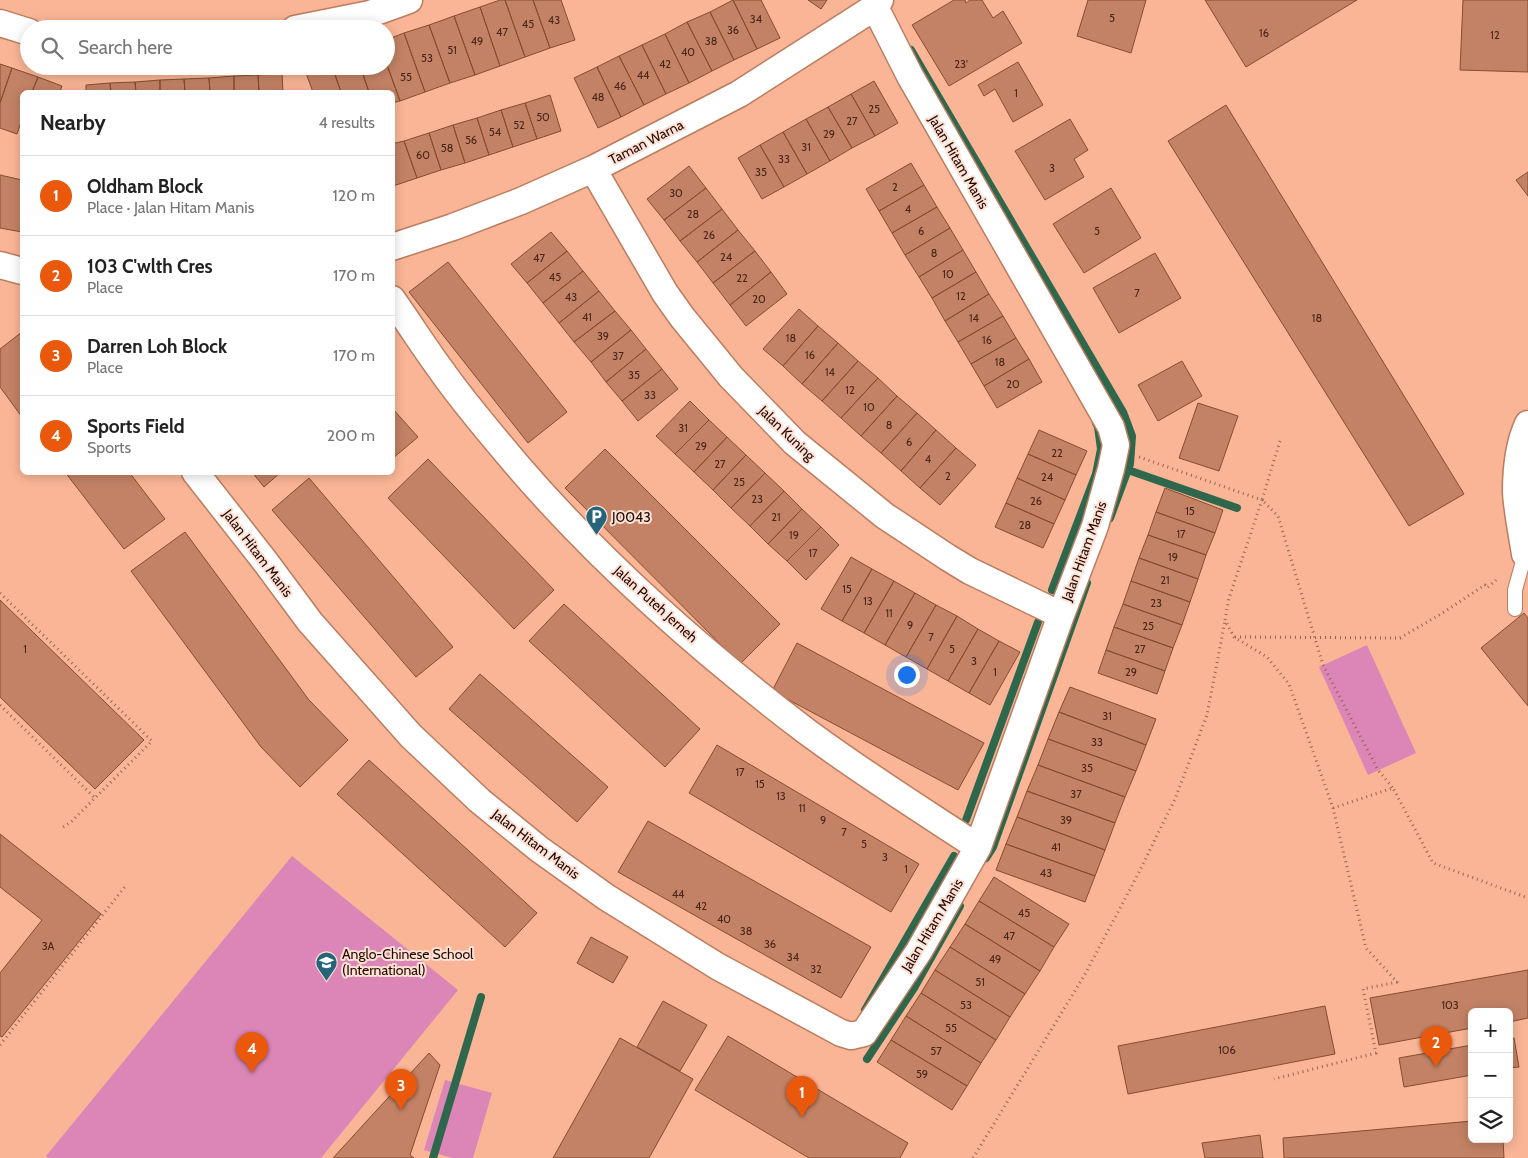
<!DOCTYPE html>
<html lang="en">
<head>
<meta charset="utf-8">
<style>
  :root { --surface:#fff; --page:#f2f2f2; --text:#222; --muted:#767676; --line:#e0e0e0; --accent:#ea580c }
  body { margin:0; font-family:Cabin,sans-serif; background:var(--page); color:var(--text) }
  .controls { position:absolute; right:15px; bottom:15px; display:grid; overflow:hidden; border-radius:8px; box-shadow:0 2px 12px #0003 }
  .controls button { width:45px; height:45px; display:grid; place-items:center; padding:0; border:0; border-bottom:1px solid var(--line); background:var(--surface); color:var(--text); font:25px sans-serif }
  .you { position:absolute; left:906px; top:674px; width:18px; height:18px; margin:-12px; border:4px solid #fff; border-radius:50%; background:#1a73e8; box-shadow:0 0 0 8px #1a73e833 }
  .badge { display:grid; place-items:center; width:32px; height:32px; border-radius:50%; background:var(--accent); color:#fff; font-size:16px; font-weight:700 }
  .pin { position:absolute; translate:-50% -41px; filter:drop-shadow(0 1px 2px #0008) }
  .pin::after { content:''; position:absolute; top:26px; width:18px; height:15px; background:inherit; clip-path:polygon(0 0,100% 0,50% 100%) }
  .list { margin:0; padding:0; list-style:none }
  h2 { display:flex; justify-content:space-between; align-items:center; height:65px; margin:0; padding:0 20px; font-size:21px }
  h2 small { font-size:16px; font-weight:400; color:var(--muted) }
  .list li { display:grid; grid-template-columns:32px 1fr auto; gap:15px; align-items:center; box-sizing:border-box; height:80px; padding:0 20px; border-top:1px solid var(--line) }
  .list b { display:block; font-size:19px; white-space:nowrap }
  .list p { margin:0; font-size:16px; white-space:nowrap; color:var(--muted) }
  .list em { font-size:16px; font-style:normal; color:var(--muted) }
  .icon { flex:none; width:28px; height:28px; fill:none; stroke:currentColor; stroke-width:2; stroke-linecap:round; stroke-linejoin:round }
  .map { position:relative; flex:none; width:1528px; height:1158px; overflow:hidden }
  .search { position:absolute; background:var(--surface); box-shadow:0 2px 12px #0003; left:20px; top:20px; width:375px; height:55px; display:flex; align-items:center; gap:12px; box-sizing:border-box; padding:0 18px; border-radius:28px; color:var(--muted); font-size:19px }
  .panel { position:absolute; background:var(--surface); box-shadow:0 2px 12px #0003; left:20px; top:90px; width:375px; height:385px; border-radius:8px }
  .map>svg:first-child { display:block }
  .green { fill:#db86b6 }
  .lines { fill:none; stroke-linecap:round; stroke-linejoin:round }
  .stream { stroke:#2f674d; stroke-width:8 }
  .building { fill:#c38265; stroke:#874c2f }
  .service-casing { stroke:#bc7c5e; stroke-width:16 }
  .minor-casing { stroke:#bc7c5e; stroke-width:29 }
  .path { stroke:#956551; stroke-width:3; stroke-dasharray:1 4; stroke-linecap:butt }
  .service { stroke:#fff; stroke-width:14 }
  .minor { stroke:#fff; stroke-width:26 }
  .labels { text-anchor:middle; stroke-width:4; stroke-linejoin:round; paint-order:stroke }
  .number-label { font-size:11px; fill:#49261a }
  .street-label { font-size:14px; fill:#200801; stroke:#fee1d4 }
  .poi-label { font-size:14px; fill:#200801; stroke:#fee1d4; text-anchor:start }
</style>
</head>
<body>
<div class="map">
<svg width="1528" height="1158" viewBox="0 0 1528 1158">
  <rect width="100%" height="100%" fill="#fab596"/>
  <!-- green -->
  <path class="green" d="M1367,645l49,108 -48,22 -49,-108z
    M292,856l166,134 -137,168h-273l-2,-2z
    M445,1080l47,13 -19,65h-20l-29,-8z"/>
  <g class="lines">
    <!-- stream -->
    <path class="stream" d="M911,50l212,362 9,24 -2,28 -20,54
      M1128,470l109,38
      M1052,590l44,-116 5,-25 -3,-22 -2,-4
      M966,820l72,-198
      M986,858l7,-11 94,-264
      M865,1010l89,-154
      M867,1059l47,-71 46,-82
      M433,1158l48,-161"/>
  </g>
  <!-- building -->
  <path class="building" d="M500,0h5l20,57 -25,9 -20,-59z
    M505,0h28l17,48 -25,9z
    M533,0h28l14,40 -25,8z
    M733,0l24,49 -23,11 -24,-48z
    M733,0h28l19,38 -23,11z
    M808,0h19l-6,9z
    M954,0h11l1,3 4,-3h12l11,18 10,-7 19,32 -73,43 -37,-61z
    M1088,0h58l-15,53 -54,-17z
    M1205,0h152l-111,67z
    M1463,0h65v72l-68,-2z
    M480,7l20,59 -25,9 -21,-59z
    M710,12l24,48 -22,11 -25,-49z
    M454,16l21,59 -25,8 -21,-58z
    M687,22l25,49 -23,12 -24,-49z
    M429,25l21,58 -25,9 -21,-59z
    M404,33l21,59 -25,9 -14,-39v-22z
    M665,34l24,49 -23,11 -24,-49z
    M642,45l24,49 -22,11 -25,-49z
    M619,56l25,49 -23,12 -24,-50z
    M386,62l14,39 -8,2v-11h-23l-9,-26h26z
    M1018,62l25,43 -30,17 -18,-33 -11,7 -6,-11z
    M0,64l12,4 -12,35z
    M310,66h22l9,26h-28l-9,-24z
    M332,66h28l9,26h-28z
    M597,67l24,50 -23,11 -24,-50z
    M12,68l26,9 -6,15h-10v27l-5,15 -17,-6v-25z
    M282,73l1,19h-24l-1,-17z
    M258,75l1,17h-25v-16z
    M234,76v16h-24l-1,-14z
    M38,77l24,9 -2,6h-28z
    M209,78l1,14h-25l-1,-13z
    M184,79l1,13h-25v-12z
    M160,80v12h-24l-1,-10z
    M874,81l24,42 -23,13 -24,-42z
    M135,82l1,10h-25l-1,-9z
    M110,83l1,9h-25v-7z
    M851,94l24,42 -23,12 -24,-41z
    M550,95l11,36 -24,8 -12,-36z
    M525,103l12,36 -24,8 -12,-37z
    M1226,105l238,389 -55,32 -241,-385z
    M828,107l24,41 -22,13 -24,-42z
    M501,110l12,37 -24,8 -12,-37z
    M477,118l12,37 -24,8 -12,-38z
    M806,119l24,42 -23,13 -24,-42z
    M1070,119l18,31 -14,9 10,18 -39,23 -30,-49z
    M453,125l12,38 -24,7 -12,-37z
    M783,132l24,42 -23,13 -24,-42z
    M429,133l12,37 -24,8 -13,-37z
    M404,141l13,37 -24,8 -1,-42z
    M760,145l24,42 -22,12 -24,-41z
    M911,163l13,22 -45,26 -13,-22z
    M689,166l17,22 -42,32 -17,-21z
    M1528,172v24l-12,-16z
    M0,175l22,5v52l-22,-4z
    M924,185l13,22 -45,26 -13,-22z
    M706,188l16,21 -42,32 -16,-21z
    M1111,188l30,50 -57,35 -31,-49z
    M937,207l13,21 -45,27 -13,-22z
    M722,209l16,21 -41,32 -17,-21z
    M950,228l13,22 -44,27 -14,-22z
    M738,230l17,21 -42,32 -16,-21z
    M551,232l16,19 -40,32 -16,-19z
    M963,250l13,22 -44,26 -13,-21z
    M567,251l16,20 -40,32 -16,-20z
    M755,251l16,21 -41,33 -17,-22z
    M1155,253l26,45 -62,35 -26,-45z
    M448,262l119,150 -39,31 -119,-151z
    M583,271l16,20 -40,32 -16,-20z
    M771,272l16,22 -41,32 -16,-21z
    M976,272l13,22 -44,27 -13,-23z
    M599,291l16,20 -41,31 -15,-19z
    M989,294l14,22 -45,26 -13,-21z
    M799,309l19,17 -35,40 -20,-17z
    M615,311l16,19 -40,32 -17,-20z
    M1003,316l13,22 -45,26 -13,-22z
    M818,326l20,17 -36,41 -19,-18z
    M631,330l15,19 -40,33 -15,-20z
    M22,332v85l-22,-30v-38z
    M1016,338l13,21 -45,27 -13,-22z
    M838,343l20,18 -36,40 -20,-17z
    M646,349l16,20 -40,32 -16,-19z
    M1029,359l13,23 -45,26 -13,-22z
    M858,361l20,17 -37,40 -19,-17z
    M1182,361l20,35 -44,25 -20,-36z
    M662,369l16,20 -40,32 -16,-20z
    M878,378l19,18 -36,40 -20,-18z
    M897,396l20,17 -36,40 -20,-17z
    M690,401l19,19 -34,34 -19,-18z
    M1198,403l40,13 -19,55 -40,-13z
    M392,408l26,29 -26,22z
    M917,413l19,17 -35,41 -20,-18z
    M709,420l18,17 -33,35 -19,-18z
    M936,430l20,18 -36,40 -19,-17z
    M1039,430l48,21 -11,24 -48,-21z
    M727,437l19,18 -33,35 -19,-18z
    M956,448l20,17 -36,40 -20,-17z
    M605,449l175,175 -40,40 -175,-176z
    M1028,454l48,21 -11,25 -48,-22z
    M746,455l19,18 -34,35 -18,-18z
    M428,459l126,131 -40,39 -126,-131z
    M65,472h64l36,47 -41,30z
    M252,472h29l-17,15z
    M765,473l19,18 -34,35 -19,-18z
    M309,478l144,169 -37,30 -144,-167z
    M1017,478l48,22 -11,24 -48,-21z
    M1165,488l58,22 -8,23 -59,-21z
    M784,491l18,18 -34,35 -18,-18z
    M1006,503l48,21 -11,24 -48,-21z
    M802,509l19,18 -34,34 -19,-17z
    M1156,512l59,21 -9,22 -58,-20z
    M821,527l18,18 -33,35 -19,-19z
    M185,532l124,168 39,40 -48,47 -39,-40 -130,-176z
    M1148,535l58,20 -8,24 -59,-21z
    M851,557l21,12 -30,52 -21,-12z
    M1139,558l59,21 -8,23 -59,-21z
    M872,569l22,12 -30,52 -22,-12z
    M894,581l21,12 -30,52 -21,-12z
    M1131,581l59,21 -8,23 -59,-21z
    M915,593l21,12 -30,52 -21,-12z
    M0,600l144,140 -49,49 -95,-92z
    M564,604l136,125 -35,38 -136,-126z
    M1123,604l59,21 -9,23 -59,-21z
    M936,605l21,11 -30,53 -21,-12z
    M1524,613l4,5v88l-47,-58z
    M957,616l21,13 -30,52 -21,-12z
    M1114,627l59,21 -8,23 -59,-21z
    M978,629l21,12 -30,52 -21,-12z
    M999,641l21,11 -30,53 -21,-12z
    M797,643l187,100 -26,47 -186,-99z
    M1106,650l59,21 -8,23 -59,-21z
    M480,674l128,113 -31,35 -128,-113z
    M1070,687l86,32 -10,26 -87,-33z
    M1059,712l87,33 -10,26 -88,-32z
    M1048,739l88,32 -11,26 -87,-32z
    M717,745l202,119 -28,48 -202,-119z
    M369,760l168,153 -32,34 -168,-153z
    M1038,765l87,32 -10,26 -88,-32z
    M1027,791l88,32 -10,27 -88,-33z
    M1017,817l88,33 -10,26 -89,-32z
    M648,821l223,126 -30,51 -223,-126z
    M0,834l101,80 -99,123 -2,-1v-63l42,-53 -42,-33z
    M1006,844l89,32 -10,26 -89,-32z
    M994,877l75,47 -15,23 -75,-46z
    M979,901l75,46 -14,24 -75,-47z
    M965,924l75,47 -15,23 -75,-47z
    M591,937l37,20 -15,26 -36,-20z
    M950,947l75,47 -15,23 -75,-47z
    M935,970l75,47 -14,23 -75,-47z
    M1528,970v48l-19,4v-10h-37v16l-93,17 -9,-47z
    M921,993l75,47 -15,23 -75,-47z
    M663,1001l44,24 -27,46 -43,-24z
    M1325,1006l10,48 -207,40 -10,-48z
    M906,1016l75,47 -14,23 -76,-46z
    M728,1036l180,107 -8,15h-91l-114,-68z
    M620,1038l73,41 -44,79h-96z
    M1514,1038l5,29 -10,1v-29z
    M891,1040l76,46 -15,24 -75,-48z
    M1472,1045v30l-68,12 -5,-29z
    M429,1053l11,12 -30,90 4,3h-81z
    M1472,1121v18h31l1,19h-220l-1,-20z
    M1260,1135l3,23h-58l-3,-15z"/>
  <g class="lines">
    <defs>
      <path id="service" d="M1515,609v-19l10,-36"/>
      <path id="minor" d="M0,23l29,9
        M295,29l75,-15 39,-14
        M593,169l72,124 17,24 49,60 64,66 90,73 62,41 23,14 91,44
        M392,247l61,-20 68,-26 72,-32 146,-75 136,-87 5,-7
        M0,265l22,6
        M392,299c17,24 32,48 49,71 23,33 50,64 76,95 85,99 185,187 289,266 55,41 114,78 172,116
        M195,472l69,88 46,62 101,114 69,65 59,48 67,48 111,69 124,67 10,3 13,-3 55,-82 59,-104 83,-232 34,-89 16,-57 5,-24 -5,-18 -201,-351 -35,-69
        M1525,554c-3,-19 -8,-44 -9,-62 0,-22 3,-49 12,-68"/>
    </defs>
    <!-- service casing -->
    <use href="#service" class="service-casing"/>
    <!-- minor casing -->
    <use href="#minor" class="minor-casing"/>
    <!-- path -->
    <path class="path" d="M1280,441l-18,59 16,16 45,149 55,105 15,18
      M1139,457l123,43 -33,98 -4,22 9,17 33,20 22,27 44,124 33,140 31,34 -34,7 13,64 -102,26
      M0,593l152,148 -81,81 -11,7
      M1235,637l165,1 41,-24 44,-29 2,3 9,-8
      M0,705l95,93
      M1333,808l60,-20 40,75 95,35
      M0,1045l127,-161
      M973,1158l111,-182 52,-98 39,-79 32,-84 18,-94"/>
    <!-- service -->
    <use href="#service" class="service"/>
    <!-- minor -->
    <use href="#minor" class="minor"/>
  </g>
  <!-- icons -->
  <defs>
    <symbol id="parking-pin" viewBox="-11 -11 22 30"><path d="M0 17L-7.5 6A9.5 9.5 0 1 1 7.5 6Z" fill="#26647a" stroke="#fee1d4"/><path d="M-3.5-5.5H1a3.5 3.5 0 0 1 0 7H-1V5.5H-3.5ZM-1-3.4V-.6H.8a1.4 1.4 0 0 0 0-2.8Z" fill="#fff"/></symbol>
    <symbol id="school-pin" viewBox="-11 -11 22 30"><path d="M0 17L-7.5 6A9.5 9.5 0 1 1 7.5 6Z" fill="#26647a" stroke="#fee1d4"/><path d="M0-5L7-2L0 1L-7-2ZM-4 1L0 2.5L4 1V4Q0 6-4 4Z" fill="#fff"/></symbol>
  </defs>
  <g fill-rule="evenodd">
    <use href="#parking-pin" x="584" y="504" width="25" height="34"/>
    <use href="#school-pin" x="314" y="950" width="25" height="34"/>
  </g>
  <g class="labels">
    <!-- number labels -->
    <g class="number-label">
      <text x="1112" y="22">5</text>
      <text x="756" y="23">34</text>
      <text x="554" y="24">43</text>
      <text x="528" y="28">45</text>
      <text x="733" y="34">36</text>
      <text x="502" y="36">47</text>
      <text x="1264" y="37">16</text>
      <text x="1495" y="39">12</text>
      <text x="477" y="45">49</text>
      <text x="711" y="45">38</text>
      <text x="452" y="54">51</text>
      <text x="688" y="56">40</text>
      <text x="427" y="62">53</text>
      <text x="665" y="68">42</text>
      <text x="961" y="68">23'</text>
      <text x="643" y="79">44</text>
      <text x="406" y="81">55</text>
      <text x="620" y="90">46</text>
      <text x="1016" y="97">1</text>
      <text x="598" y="101">48</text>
      <text x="874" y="113">25</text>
      <text x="543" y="121">50</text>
      <text x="852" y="125">27</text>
      <text x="519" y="129">52</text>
      <text x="495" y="136">54</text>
      <text x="829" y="138">29</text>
      <text x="471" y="144">56</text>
      <text x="806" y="151">31</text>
      <text x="447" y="152">58</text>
      <text x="423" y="159">60</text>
      <text x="784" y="163">33</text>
      <text x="1052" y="172">3</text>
      <text x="761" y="176">35</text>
      <text x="895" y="191">2</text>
      <text x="676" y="197">30</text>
      <text x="908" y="213">4</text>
      <text x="693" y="218">28</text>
      <text x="921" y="235">6</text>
      <text x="1097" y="235">5</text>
      <text x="709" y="239">26</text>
      <text x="934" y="257">8</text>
      <text x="726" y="261">24</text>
      <text x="539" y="262">47</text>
      <text x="948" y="278">10</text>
      <text x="555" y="281">45</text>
      <text x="742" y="282">22</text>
      <text x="1137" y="297">7</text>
      <text x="961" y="300">12</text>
      <text x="571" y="301">43</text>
      <text x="759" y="303">20</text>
      <text x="587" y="321">41</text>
      <text x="974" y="322">14</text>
      <text x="1317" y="322">18</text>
      <text x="603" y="340">39</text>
      <text x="791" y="342">18</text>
      <text x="987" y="344">16</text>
      <text x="810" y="359">16</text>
      <text x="618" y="360">37</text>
      <text x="1000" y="366">18</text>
      <text x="830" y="376">14</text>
      <text x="634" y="379">35</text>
      <text x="1013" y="388">20</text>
      <text x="850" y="394">12</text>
      <text x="650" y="399">33</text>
      <text x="869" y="411">10</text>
      <text x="889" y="429">8</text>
      <text x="683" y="432">31</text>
      <text x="909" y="446">6</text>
      <text x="701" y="450">29</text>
      <text x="1057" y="457">22</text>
      <text x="928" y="463">4</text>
      <text x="720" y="468">27</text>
      <text x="948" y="480">2</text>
      <text x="1047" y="481">24</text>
      <text x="739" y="486">25</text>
      <text x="757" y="503">23</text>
      <text x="1036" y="505">26</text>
      <text x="1190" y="515">15</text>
      <text x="776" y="521">21</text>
      <text x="1025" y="529">28</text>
      <text x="1181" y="538">17</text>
      <text x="794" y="539">19</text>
      <text x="813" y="557">17</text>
      <text x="1173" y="561">19</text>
      <text x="1165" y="584">21</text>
      <text x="847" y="593">15</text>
      <text x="868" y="605">13</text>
      <text x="1156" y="607">23</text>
      <text x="889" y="617">11</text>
      <text x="910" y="629">9</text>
      <text x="1148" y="630">25</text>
      <text x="931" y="641">7</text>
      <text x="25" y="653">1</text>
      <text x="952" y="653">5</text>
      <text x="1140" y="653">27</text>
      <text x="974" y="665">3</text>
      <text x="995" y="676">1</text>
      <text x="1131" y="676">29</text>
      <text x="1107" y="720">31</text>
      <text x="1097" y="746">33</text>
      <text x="1087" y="772">35</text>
      <text x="740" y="776">17</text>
      <text x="760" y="788">15</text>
      <text x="1076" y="798">37</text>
      <text x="781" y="800">13</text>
      <text x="802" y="812">11</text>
      <text x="823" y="824">9</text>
      <text x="1066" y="824">39</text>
      <text x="844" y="836">7</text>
      <text x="864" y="848">5</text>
      <text x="1056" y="851">41</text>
      <text x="885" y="861">3</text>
      <text x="906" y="873">1</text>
      <text x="1046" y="877">43</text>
      <text x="678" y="898">44</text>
      <text x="701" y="910">42</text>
      <text x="1024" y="917">45</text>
      <text x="724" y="923">40</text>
      <text x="746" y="935">38</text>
      <text x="1009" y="940">47</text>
      <text x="770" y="948">36</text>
      <text x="48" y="950">3A</text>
      <text x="793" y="961">34</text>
      <text x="995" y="963">49</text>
      <text x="816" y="973">32</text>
      <text x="980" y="986">51</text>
      <text x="966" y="1009">53</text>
      <text x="1450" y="1009">103</text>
      <text x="951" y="1032">55</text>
      <text x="1227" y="1054">106</text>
      <text x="936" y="1055">57</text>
      <text x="922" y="1078">59</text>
    </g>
    <!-- street labels -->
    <g class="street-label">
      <text transform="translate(646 142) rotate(-27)" y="5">Taman Warna</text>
      <text transform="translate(959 162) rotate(60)" y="5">Jalan Hitam Manis</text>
      <text transform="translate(787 433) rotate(44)" y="5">Jalan Kuning</text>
      <text transform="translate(1084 551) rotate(-70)" y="5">Jalan Hitam Manis</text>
      <text transform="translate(258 553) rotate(53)" y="5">Jalan Hitam Manis</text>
      <text transform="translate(656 604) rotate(42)" y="5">Jalan Puteh Jerneh</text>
      <text transform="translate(536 844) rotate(37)" y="5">Jalan Hitam Manis</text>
      <text transform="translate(932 925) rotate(-59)" y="5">Jalan Hitam Manis</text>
    </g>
    <!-- poi labels -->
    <g class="poi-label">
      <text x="612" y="522">J0043</text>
      <text x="342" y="959">Anglo-Chinese School<tspan x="342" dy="16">(International)</tspan></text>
    </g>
  </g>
</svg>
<div class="controls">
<button>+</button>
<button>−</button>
<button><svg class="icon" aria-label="layers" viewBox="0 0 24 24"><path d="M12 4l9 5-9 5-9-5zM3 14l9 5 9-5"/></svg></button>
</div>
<div class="you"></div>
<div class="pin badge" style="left:802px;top:1117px">1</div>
<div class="pin badge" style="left:1436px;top:1067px">2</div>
<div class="pin badge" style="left:401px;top:1110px">3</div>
<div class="pin badge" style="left:252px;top:1073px">4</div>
<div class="search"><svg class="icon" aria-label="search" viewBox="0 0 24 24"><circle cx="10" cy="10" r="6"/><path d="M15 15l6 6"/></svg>Search here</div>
<section class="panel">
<h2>Nearby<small>4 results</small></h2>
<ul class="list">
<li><span class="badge">1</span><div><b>Oldham Block</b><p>Place · Jalan Hitam Manis</p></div><em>120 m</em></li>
<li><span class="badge">2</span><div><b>103 C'wlth Cres</b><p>Place</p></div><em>170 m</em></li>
<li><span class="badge">3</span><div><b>Darren Loh Block</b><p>Place</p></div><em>170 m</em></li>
<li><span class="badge">4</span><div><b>Sports Field</b><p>Sports</p></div><em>200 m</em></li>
</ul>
</section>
</div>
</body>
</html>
